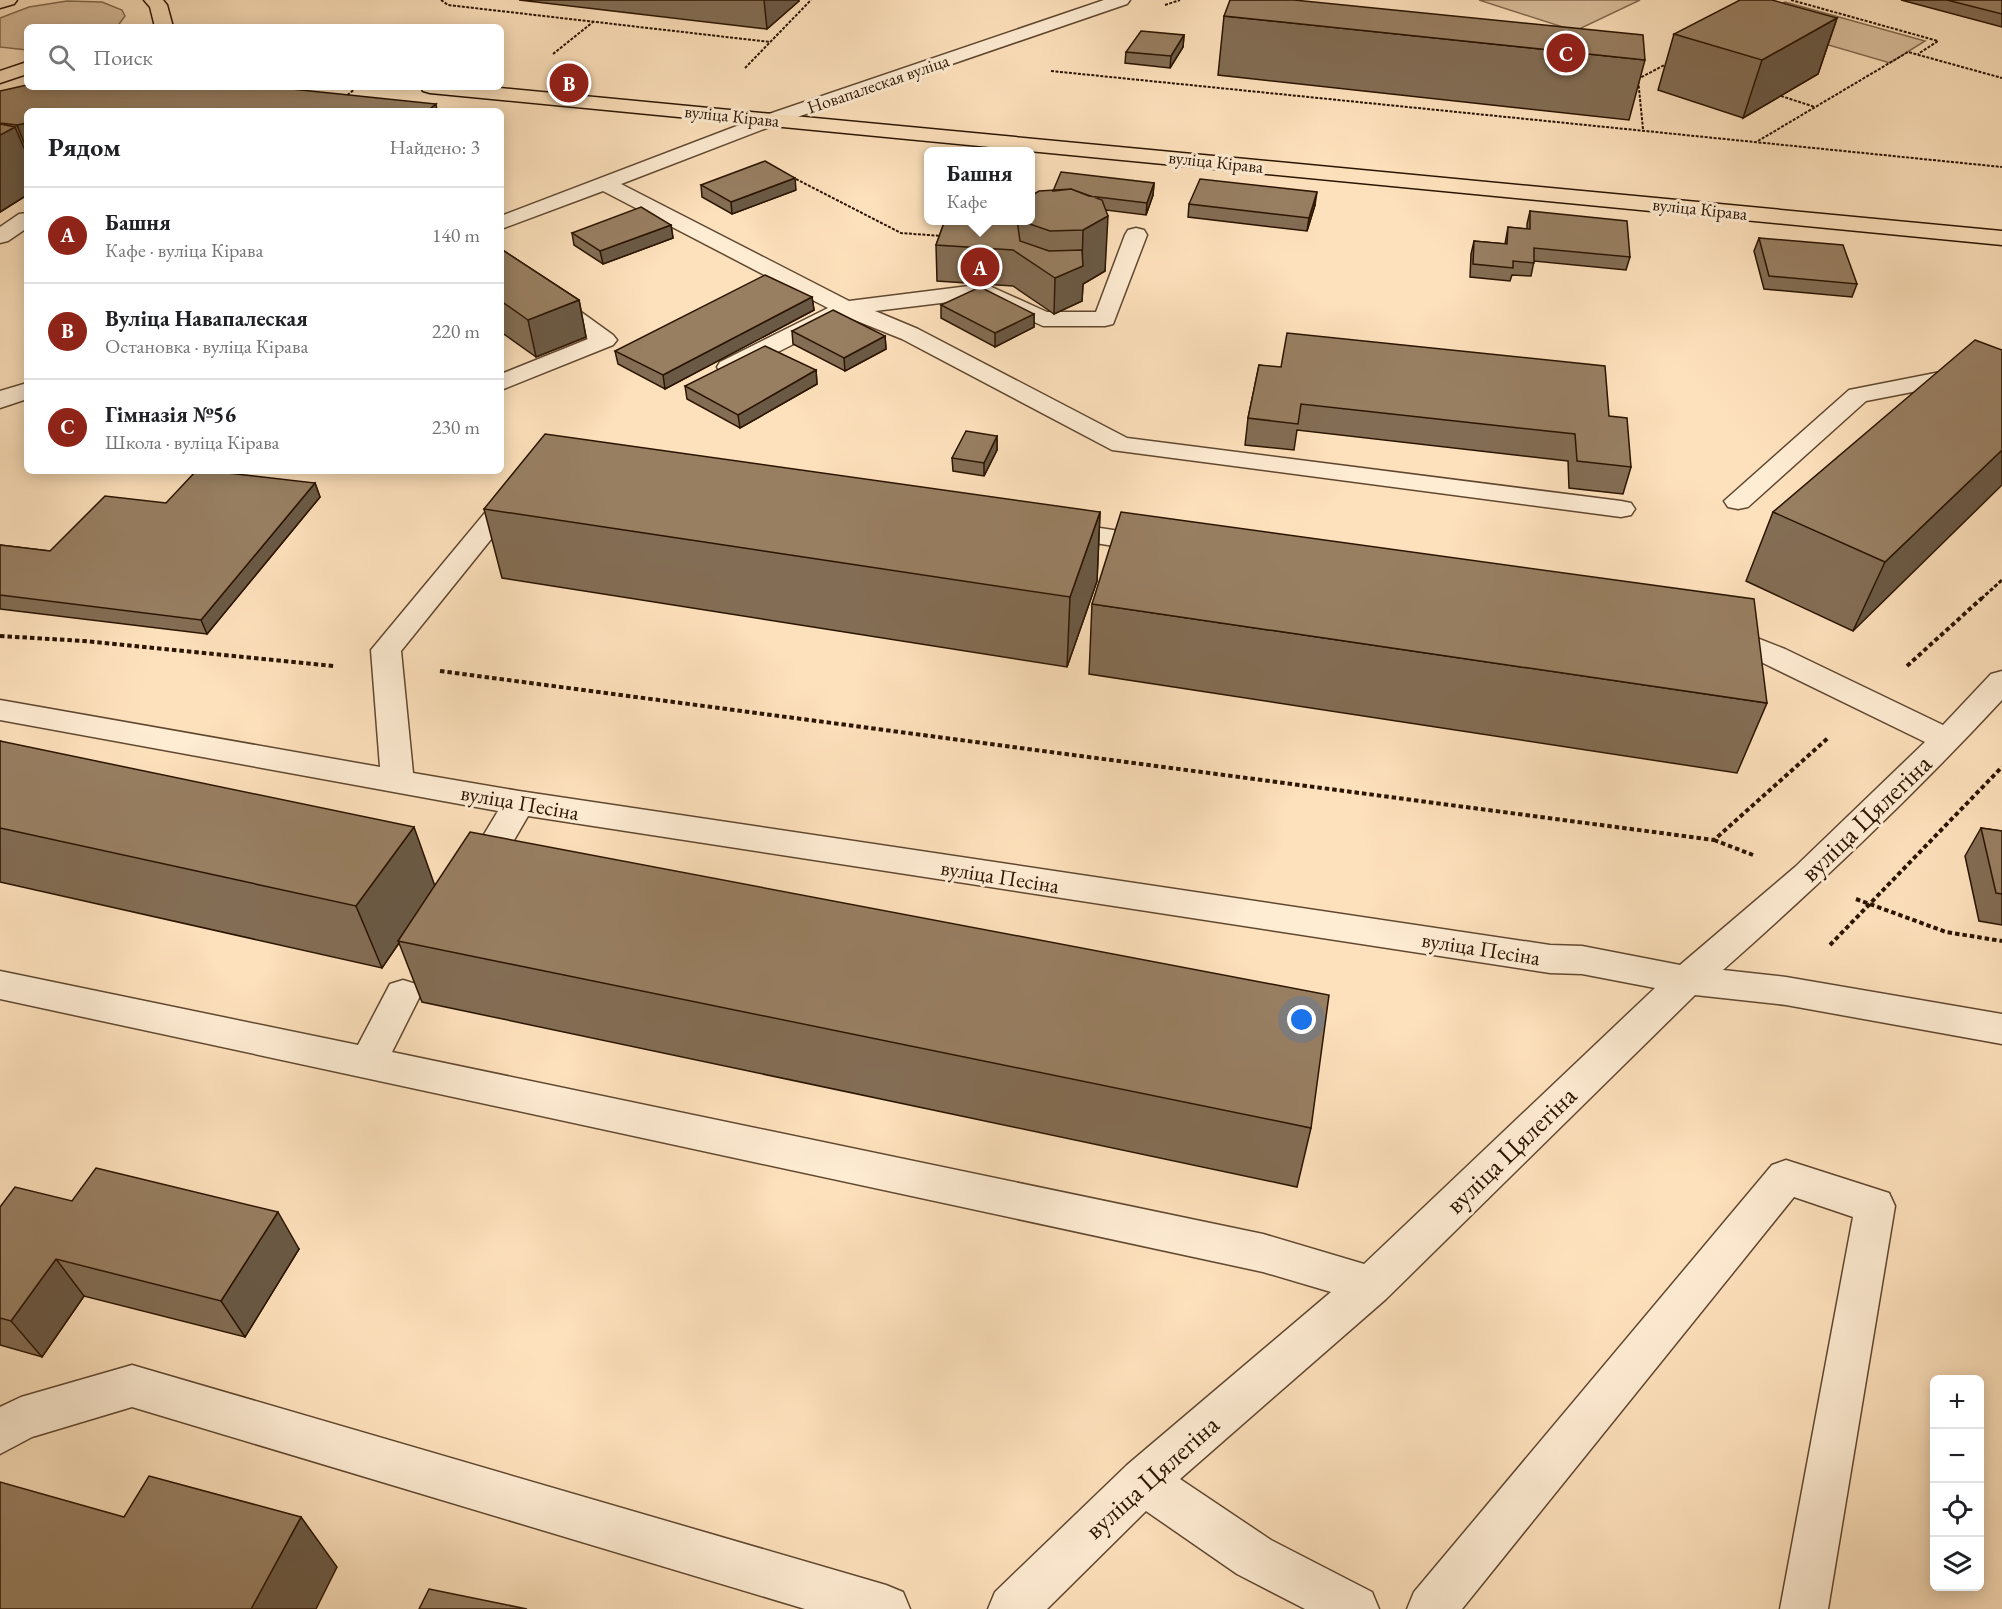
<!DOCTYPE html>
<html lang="ru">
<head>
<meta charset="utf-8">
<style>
  :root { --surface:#fff; --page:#f2f2f2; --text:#202124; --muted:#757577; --line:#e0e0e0; --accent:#8f2418 }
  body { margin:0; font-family:"EB Garamond",serif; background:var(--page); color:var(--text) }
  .controls { position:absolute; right:18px; bottom:18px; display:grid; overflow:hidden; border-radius:9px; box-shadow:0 3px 15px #0003 }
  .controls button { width:54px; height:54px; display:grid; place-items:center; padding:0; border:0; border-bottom:2px solid var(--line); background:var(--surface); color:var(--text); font:30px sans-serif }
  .you { position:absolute; left:1302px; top:1020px; width:21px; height:21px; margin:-15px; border:4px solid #fff; border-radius:50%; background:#1a73e8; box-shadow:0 0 0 9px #1a73e833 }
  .badge { display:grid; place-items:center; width:39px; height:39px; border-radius:50%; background:var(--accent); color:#fff; font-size:20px; font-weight:700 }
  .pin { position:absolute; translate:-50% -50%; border:3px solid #fff; box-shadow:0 2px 6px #0006 }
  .popup { position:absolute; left:924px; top:147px; width:111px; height:78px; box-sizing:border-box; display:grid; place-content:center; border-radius:9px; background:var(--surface); filter:drop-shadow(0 2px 4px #0005); font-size:20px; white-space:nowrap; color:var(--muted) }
  .popup b { font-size:22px; color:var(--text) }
  .popup::after { content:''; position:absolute; left:50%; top:100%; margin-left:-12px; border:12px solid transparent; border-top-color:var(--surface) }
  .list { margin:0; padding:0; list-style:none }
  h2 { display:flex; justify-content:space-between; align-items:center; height:78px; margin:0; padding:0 24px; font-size:26px }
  h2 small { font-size:20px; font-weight:400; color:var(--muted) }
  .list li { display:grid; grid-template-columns:39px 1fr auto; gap:18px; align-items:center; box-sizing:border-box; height:96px; padding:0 24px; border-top:2px solid var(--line) }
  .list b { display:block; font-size:22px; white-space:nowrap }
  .list p { margin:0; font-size:20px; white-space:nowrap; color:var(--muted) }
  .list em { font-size:20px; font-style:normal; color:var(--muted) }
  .icon { flex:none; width:33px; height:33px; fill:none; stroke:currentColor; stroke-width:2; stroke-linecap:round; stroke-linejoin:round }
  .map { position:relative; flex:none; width:2002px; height:1609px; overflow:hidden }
  .search { position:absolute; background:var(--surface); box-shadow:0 3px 15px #0003; left:24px; top:24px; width:480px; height:66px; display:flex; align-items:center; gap:15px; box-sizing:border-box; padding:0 21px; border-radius:9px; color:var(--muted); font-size:22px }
  .panel { position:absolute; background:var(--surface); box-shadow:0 3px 15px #0003; left:24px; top:108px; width:480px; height:366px; border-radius:9px }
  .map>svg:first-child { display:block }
  .green { fill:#d9be9c; stroke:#82694e; stroke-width:1.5 }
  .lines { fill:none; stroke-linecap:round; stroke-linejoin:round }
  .minor-casing { stroke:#60472f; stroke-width:3 }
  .major-casing { stroke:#2b1400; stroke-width:3 }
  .path-far2 { stroke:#2b1400; stroke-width:2; stroke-dasharray:3 1.5; stroke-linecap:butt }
  .path-far1 { stroke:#2b1400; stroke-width:3; stroke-dasharray:4 2; stroke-linecap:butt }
  .path { stroke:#2b1400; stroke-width:4; stroke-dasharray:4.5 3; stroke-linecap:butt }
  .minor { fill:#feecd3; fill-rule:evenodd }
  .major { fill:#fde1bc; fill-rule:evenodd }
  .wall { fill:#836d54; stroke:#2b1400; stroke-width:1.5 }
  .shaded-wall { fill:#6a5945; stroke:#2b1400; stroke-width:1.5 }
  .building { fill:#987f62; stroke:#2b1400; stroke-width:1.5 }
  .labels { text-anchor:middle; stroke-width:6; stroke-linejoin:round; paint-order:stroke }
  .far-street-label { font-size:18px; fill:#2b1400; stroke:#feecd3 }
  .street-label { font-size:22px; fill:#2b1400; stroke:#feecd3 }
  .near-street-label { font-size:27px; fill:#2b1400; stroke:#feecd3 }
</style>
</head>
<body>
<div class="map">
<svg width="2002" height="1609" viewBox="0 0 2002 1609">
  <rect width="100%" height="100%" fill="#fde1bc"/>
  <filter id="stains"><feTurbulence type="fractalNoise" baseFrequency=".00333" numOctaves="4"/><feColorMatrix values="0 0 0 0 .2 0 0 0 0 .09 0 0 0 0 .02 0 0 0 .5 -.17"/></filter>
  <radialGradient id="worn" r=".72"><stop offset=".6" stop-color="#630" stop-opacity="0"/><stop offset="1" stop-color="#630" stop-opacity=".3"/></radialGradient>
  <!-- green -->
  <path class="green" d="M1479,0h161l-65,31z
    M67,1l35,1 20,8 3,6 -8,11h-90v23l-27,-3v-29l29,-11z
    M1785,2l140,39 -35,22 -144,-42z"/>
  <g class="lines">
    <defs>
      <path id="minor" d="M1104,0h26l-3,4 -350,120 -156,60 228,117 136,-17 62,28h49l29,-77 3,-5 8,-2 8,2 3,5 -34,89 -8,2h-62l-61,-28 -107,13 43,18 209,109 494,63 10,2 4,6 -4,6 -10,2 -509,-67 -210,-111 -55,-22 -109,55 -9,2 -9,-2 -3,-5 3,-5 108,-54 -225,-117 -102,38v-13l262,-100z
        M27,213v15l-19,13 -8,2v-16l19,-13z
        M501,258l8,2 104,75 4,5 -4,5 -112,45v-16l87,-35 -87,-64z
        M1981,364l21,6v16l-23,-7 -113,22 -118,106 -10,2 -10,-2 -4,-6 125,-111z
        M27,383v16l-27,9v-17z
        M517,483l9,2 4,6 -129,160 12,122 106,18 1031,154 32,1 98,19 115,-98 130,-125 -162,-79 -54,-22 -5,-7 5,-7 10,-2 10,2 56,22 158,76 48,-51 11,-3v29c-88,95 -182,184 -279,270l63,7 216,37v30l-216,-39 -91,-10 -309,304 -206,180 91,61 101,52 7,17h-74l-68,-35 -91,-63 -99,98h-59l7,-17 132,-127 204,-173 -68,-20 -1263,-273v-28l358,74 32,-61 13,-4 13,4 5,10 -29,58 871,182 101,30 291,-276 -73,-14 -32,-1 -1022,-157 -40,69 -12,4 -12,-4 -5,-9 39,-65 -498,-91v-20l380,67 -9,-117 137,-165z
        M1055,521l103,16 10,2 4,6 -4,6 -10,2 -113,-18 -4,-6 4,-6z
        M1786,1160l103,33 6,13 -67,403h-48l73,-392 -59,-20 -332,412h-55l7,-17 358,-427z
        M132,1365l754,220 17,7 7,17h-105l-673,-202 -100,30 -32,17v-47l21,-10z"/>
      <path id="major" d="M0,0h17l-3,4 -14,4z
        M144,0h19l4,5 6,22h-18l-5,-20z
        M27,62v12l-27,9v-12z
        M421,87h68l1513,144v14l-1572,-152 -7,-2z"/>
    </defs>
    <!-- minor casing -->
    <use href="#minor" class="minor-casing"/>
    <!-- major casing -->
    <use href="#major" class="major-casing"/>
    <!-- path-far2 -->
    <path class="path-far2" d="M441,0l7,5 322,37
      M1791,0l147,41 -20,13
      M1165,5l15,-5
      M553,54l40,-32
      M745,68l66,-68
      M1051,71l951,96
      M1781,96l34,11
      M344,98l13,-11
      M1643,129l-5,-50 32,-17
      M1758,141l150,-89 94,26
      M792,177l109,56 41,3"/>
    <!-- path-far1 -->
    <path class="path-far1" d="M1981,599l21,-19"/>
    <!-- path -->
    <path class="path" d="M0,636l84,5 250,25
      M1907,666l75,-68
      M440,671l1274,169 114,-102
      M1714,840l39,15
      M1856,899l90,33 56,9
      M1830,945l172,-178"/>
    <!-- minor -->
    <use href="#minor" class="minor"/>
    <!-- major -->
    <use href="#major" class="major"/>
  </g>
  <!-- wall -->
  <path class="wall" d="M519,0h279l1,1 -32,28z
    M1901,0h101v27z
    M1224,16l421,44 -16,60 -411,-45z
    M1837,18l-19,56 -75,44 -85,-28 16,-56z
    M1184,35l-1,12 -13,21 -45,-5 1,-11z
    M0,91l27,20v84l-27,17z
    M1154,183l-1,12 -7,20 -40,-5 -1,61 -22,13 -1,17 -28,13 -41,-28 -76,-5 -1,-36 9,-25h86v-24z
    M701,185l95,5 -64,24 -30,-17z
    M1189,204l126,1 -8,26 -119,-14z
    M1530,211l100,46 -4,13 -92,-9 -3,15 -19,-1 -2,6 -40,-4 1,-23 3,-13 31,3 3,-17 19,2v-5z
    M671,225l2,13 -70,26 -29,-19 -2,-12z
    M1759,238l98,46 -5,13 -88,-8 -10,-38z
    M501,249l78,51 7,37 -50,20 -35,-25z
    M812,297l2,13 -149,79 -47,-25 -3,-13z
    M941,305l93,9v13l-39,20 -54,-29z
    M792,331l93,5 1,13 -41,22 -52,-27z
    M2002,350l-149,281 -107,-50 27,-69z
    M1259,365l350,51 22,51 -8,27 -54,-6 -1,-27 -271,-31 -3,20 -49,-5 3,-27z
    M816,370l1,14 -77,44 -53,-29 -2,-13z
    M997,436v14l-13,26 -31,-5 -1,-13z
    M315,483l5,14 -113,137 -207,-25v-64l50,6 116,-48z
    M484,509l616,3 -3,69 -30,86 -565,-89z
    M1092,604l675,99 -30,70 -648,-99z
    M0,741l435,144 876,243 -14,59 -875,-185 -23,-59 -17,25 -382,-86z
    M1981,828l21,3v94l-23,-4 -14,-65z
    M72,1201l227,48 -54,88 -161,-41 -42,61 -42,-12v-138z"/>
  <!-- shaded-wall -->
  <path class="shaded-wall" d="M764,0h34l1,1 -32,28z
    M1837,18l-19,56 -75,44 19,-58z
    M1184,35l-1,12 -13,21 1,-12z
    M436,104l1,7h-10z
    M27,123v27l-10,-25z
    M15,127l12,28v40l-27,17v-77z
    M795,178l1,12 -64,24 -1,-12z
    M1154,183l-1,12 -7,20 1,-12z
    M1317,192l-2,13 -8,26 2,-13z
    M1108,216l-3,55 -22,13 -1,17 -28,13 1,-36 27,-12 1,-36z
    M671,225l2,13 -70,26 -3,-13z
    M812,297l2,13 -149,79 -2,-14z
    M579,300l7,37 -50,20 -8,-37z
    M1034,314v13l-39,20v-14z
    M885,336l1,13 -41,22 -1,-13z
    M816,370l1,14 -77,44 -2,-13z
    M997,436v14l-13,26v-13z
    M2002,450v35l-149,146 32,-69z
    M315,483l5,14 -113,137 -6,-14z
    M1100,512l-3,69 -30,86 3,-70z
    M414,827l22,62 -38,52 1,2 -17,25 -26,-62z
    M278,1212l21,37 -54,88 -24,-36z
    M56,1259l28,37 -42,61 -31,-36z
    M301,1517l36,50 -21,42h-65z"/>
  <!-- building -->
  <path class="building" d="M1230,0h64l349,35 2,25 -421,-44z
    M1740,0h32l65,18 -75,42 -88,-26z
    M1947,0h55v14z
    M1141,31l43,4 -13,21 -45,-4z
    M27,85v2h245l164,17 -9,7h-400v12l-10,2 -17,-2v-32z
    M0,124l15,3 -15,8z
    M765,161l30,17 -64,24 -30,-17z
    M1061,172l93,11 -7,20 -58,-7 -18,-7 -18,2z
    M1200,179l117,13 -8,26 -120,-14z
    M1071,189l31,11 6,16 -25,14 -33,1 -29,-10 10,-1v-24l8,-5z
    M641,207l30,18 -71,26 -28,-18z
    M1530,211l97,10 3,36 -96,-9v15l-21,-2v7l-40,-4 1,-23 33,3 1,-17 22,2z
    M945,220h72l3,21 29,10 33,-1 1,16 -28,12 -42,-28 -77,-5z
    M1759,238l84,7 14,39 -88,-8z
    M501,249l78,51 -51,20 -27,-19z
    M765,275l47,22 -149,78 -48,-24z
    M980,287l54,27 -39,19 -54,-28z
    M833,310l52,26 -41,22 -52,-27z
    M1287,333l318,33 4,50 18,2 4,49 -54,-6 -2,-27 -274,-30 -3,20 -50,-6 11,-53 22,2z
    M1975,340l27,10v100l-117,112 -112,-50z
    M765,346l51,24 -78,45 -53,-29z
    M966,431l31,5 -13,27 -32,-5z
    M545,434l555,78 -30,85 -586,-88z
    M196,471h14l105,12 -114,137 -201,-25v-50l50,6 55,-55 61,7z
    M1121,512l633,87 13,104 -675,-99z
    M0,741l414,86 -58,79 -356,-78z
    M1981,828l21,3v63l-6,-1z
    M470,832l859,163 -18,133 -913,-187z
    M96,1168l182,44 -57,89 -165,-42 -45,62 -11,-3v-111l15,-20 57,14z
    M149,1476l152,41 -50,92h-251v-127l124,35z
    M429,1589l98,20h-108z"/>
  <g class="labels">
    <!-- far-street labels -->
    <g class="far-street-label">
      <text transform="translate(878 84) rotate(-19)" y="6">Новапалеская вуліца</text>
      <text transform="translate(732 116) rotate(6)" y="6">вуліца Кірава</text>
      <text transform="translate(1216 162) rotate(6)" y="6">вуліца Кірава</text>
      <text transform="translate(1700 209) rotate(6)" y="6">вуліца Кірава</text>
    </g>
    <!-- street labels -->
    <g class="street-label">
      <text transform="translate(520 802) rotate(10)" y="8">вуліца Песіна</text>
      <text transform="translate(1000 876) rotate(9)" y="8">вуліца Песіна</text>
      <text transform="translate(1481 948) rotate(9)" y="8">вуліца Песіна</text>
    </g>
    <!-- near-street labels -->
    <g class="near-street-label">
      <text transform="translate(1866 818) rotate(-44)" y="9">вуліца Цялегіна</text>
      <text transform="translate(1511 1150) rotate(-44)" y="9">вуліца Цялегіна</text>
      <text transform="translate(1152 1477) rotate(-42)" y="9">вуліца Цялегіна</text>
    </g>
  </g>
  <rect width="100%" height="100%" filter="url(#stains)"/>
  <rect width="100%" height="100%" fill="url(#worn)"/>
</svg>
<div class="controls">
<button>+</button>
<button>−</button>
<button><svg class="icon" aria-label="locate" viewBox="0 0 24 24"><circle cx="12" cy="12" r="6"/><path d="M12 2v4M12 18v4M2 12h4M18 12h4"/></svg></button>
<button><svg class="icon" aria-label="layers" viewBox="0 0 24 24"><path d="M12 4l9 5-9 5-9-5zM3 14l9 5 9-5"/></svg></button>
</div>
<div class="you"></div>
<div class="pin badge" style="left:980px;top:267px">A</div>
<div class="popup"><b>Башня</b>Кафе</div>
<div class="pin badge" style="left:569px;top:83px">B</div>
<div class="pin badge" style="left:1566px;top:53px">C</div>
<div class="search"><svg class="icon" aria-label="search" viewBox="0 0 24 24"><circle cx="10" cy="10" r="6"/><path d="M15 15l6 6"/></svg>Поиск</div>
<section class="panel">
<h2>Рядом<small>Найдено: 3</small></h2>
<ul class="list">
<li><span class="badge">A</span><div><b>Башня</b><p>Кафе · вуліца Кірава</p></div><em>140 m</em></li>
<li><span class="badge">B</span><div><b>Вуліца Навапалеская</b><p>Остановка · вуліца Кірава</p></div><em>220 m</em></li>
<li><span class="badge">C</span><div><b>Гімназія №56</b><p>Школа · вуліца Кірава</p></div><em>230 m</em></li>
</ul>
</section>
</div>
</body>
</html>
